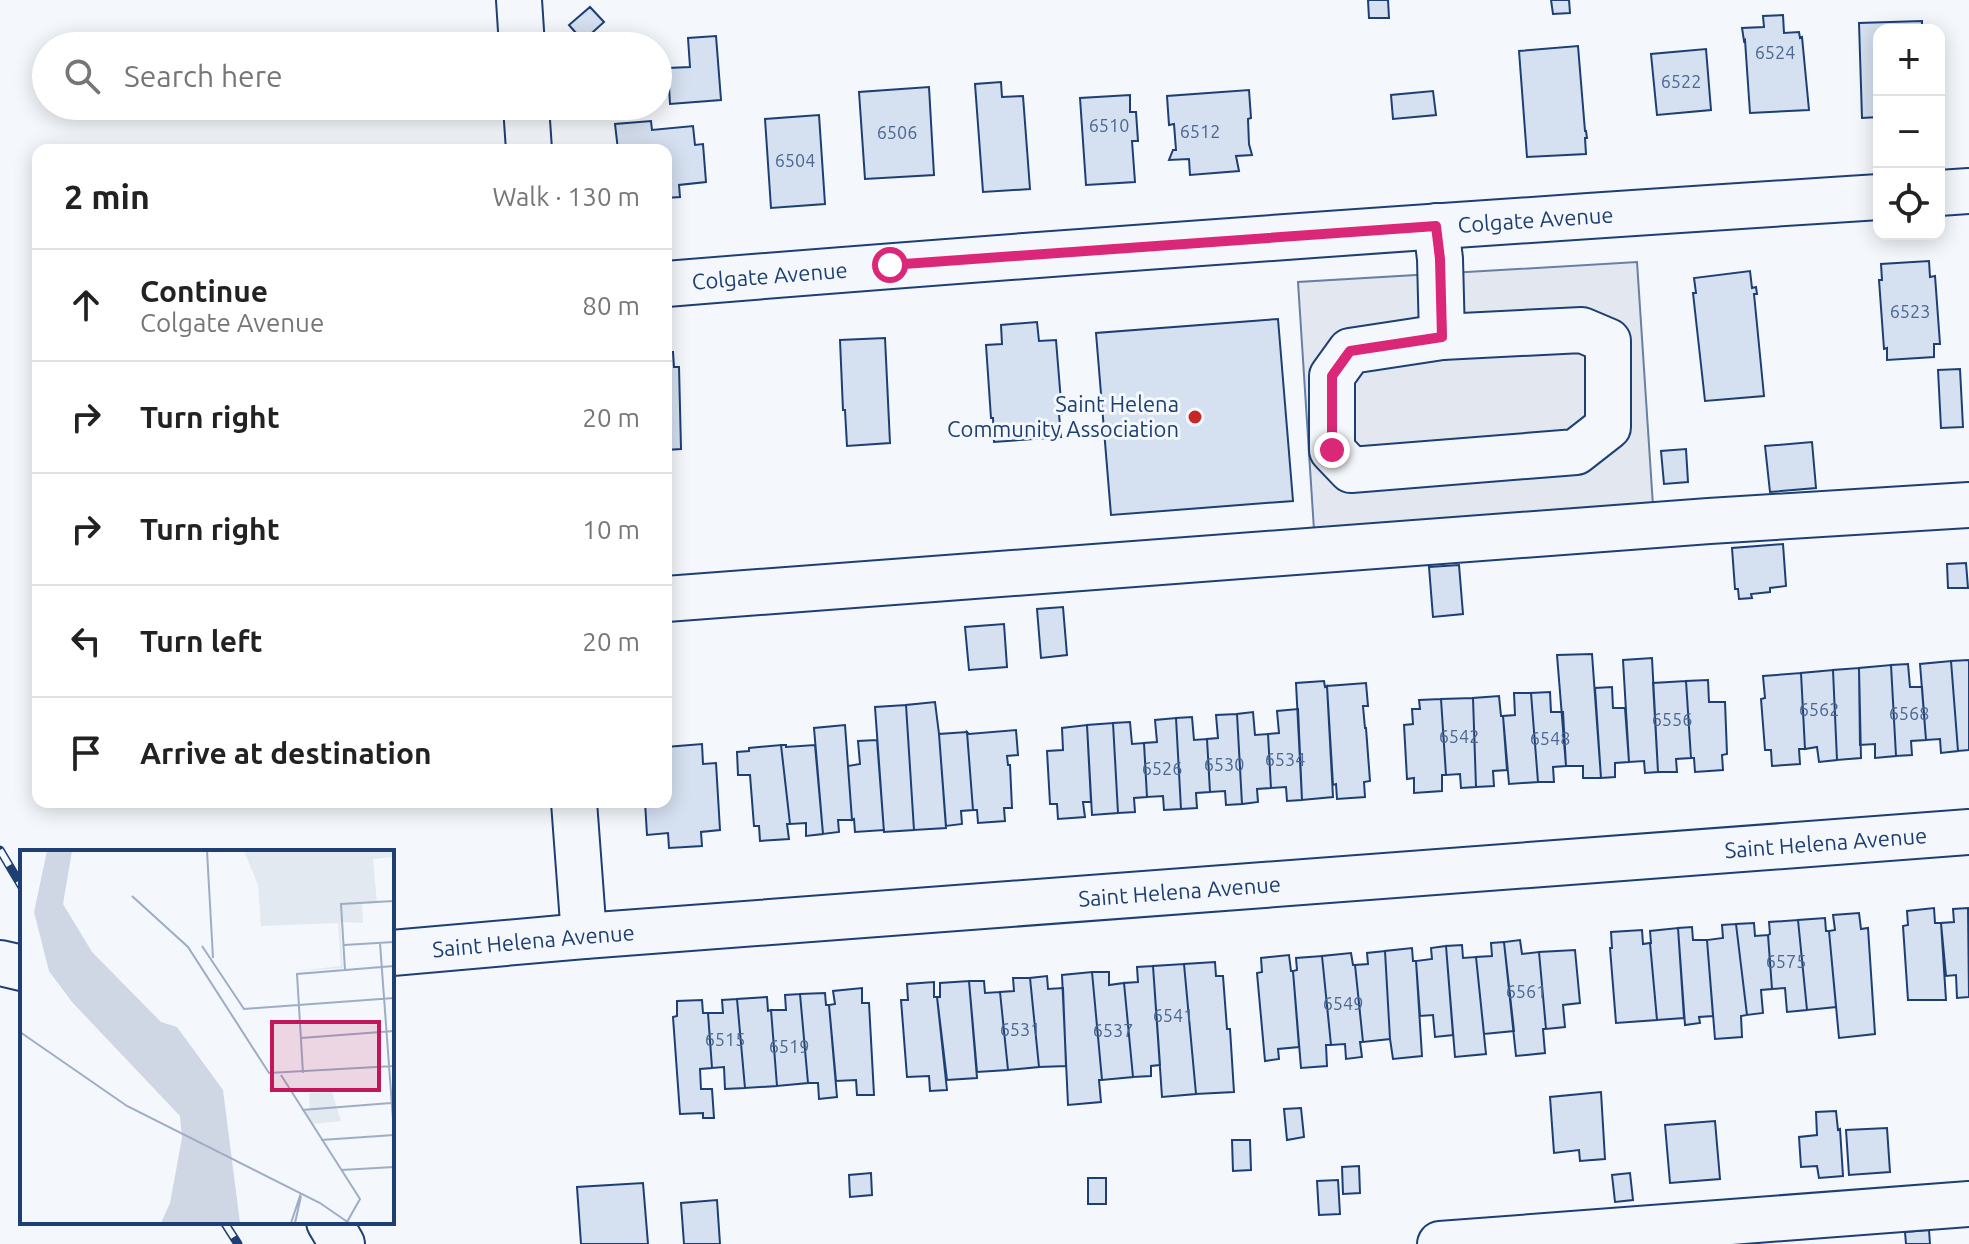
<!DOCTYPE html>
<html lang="en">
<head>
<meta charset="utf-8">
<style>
  :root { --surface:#fff; --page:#f2f2f2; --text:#222; --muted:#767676; --line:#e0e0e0 }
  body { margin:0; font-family:Ubuntu,sans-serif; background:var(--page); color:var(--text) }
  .controls { position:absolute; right:24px; top:24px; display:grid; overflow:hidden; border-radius:16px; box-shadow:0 4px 20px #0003 }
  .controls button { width:72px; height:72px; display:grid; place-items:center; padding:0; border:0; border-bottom:2px solid var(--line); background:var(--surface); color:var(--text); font:40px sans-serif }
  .stop { position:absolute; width:24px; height:24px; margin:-18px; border:6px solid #db2777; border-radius:50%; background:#fff }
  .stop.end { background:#db2777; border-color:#fff; box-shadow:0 2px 8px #0008 }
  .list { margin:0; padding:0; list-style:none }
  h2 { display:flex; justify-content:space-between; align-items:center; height:104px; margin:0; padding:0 32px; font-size:34px }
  h2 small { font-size:26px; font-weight:400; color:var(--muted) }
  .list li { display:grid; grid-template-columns:52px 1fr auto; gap:24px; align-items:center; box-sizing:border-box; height:112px; padding:0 32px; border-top:2px solid var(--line) }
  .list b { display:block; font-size:30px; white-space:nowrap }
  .list p { margin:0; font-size:26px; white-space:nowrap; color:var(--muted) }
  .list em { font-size:26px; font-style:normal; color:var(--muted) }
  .icon { flex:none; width:44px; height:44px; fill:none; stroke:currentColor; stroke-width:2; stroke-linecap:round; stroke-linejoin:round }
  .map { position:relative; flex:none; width:1969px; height:1244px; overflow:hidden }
  .search { position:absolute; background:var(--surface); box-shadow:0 4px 20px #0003; left:32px; top:32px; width:640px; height:88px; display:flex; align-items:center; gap:20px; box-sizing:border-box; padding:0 28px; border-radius:44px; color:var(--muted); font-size:30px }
  .panel { position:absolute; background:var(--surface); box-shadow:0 4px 20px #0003; left:32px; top:144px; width:640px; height:664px; border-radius:16px }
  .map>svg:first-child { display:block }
  .parking { fill:#e3e8f0; stroke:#687fa3; stroke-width:2 }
  .building { fill:#d5e0f0; stroke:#1d3f73; stroke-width:2 }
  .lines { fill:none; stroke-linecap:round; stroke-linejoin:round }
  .minor-casing { stroke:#1d3f73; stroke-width:48 }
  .minor { stroke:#f4f7fb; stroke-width:44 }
  .rail-casing { stroke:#1d3f73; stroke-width:9 }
  .rail { stroke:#f4f7fb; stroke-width:6; stroke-dasharray:18; stroke-linecap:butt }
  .route { stroke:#db2777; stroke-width:10 }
  .poi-dot { fill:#c62828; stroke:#f4f7fb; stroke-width:3 }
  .labels { text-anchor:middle; stroke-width:6; stroke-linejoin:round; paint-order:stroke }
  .number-label { font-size:18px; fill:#4b6792 }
  .street-label { font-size:22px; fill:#1d3f73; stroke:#f4f7fb }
  .poi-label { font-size:22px; fill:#1d3f73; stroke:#f4f7fb; text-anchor:end }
  .inset-road { fill:none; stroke:#9eadc5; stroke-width:2 }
  .view { fill:#c2185b; fill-opacity:0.15; stroke:#c2185b; stroke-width:4 }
  .inset-edge { fill:none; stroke:#1d3f73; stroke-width:4 }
</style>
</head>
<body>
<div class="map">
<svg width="1969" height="1244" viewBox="0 0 1969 1244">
  <rect width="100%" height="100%" fill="#f4f7fb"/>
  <!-- parking -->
  <path class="parking" d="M1637,262l16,244 -339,24 -16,-248z"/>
  <!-- building -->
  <path class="building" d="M1368,0h20l1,18h-20z
    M1551,0h18l1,13 -17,1z
    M590,7l14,15 -21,19 -14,-16z
    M1783,15l1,18 15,-1 1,6 2,-1 7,73 -59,3 -5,-73 -1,1 -2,-13 22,-1 -1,-11z
    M1922,21v9h-43v87l-17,1 -3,-95z
    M716,36l5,64 -51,4 -2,-36 22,-1 -2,-29z
    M1578,46l7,85h1l1,7h-2l1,16 -59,3 -8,-106z
    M1706,49l5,61 -54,5 -6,-61z
    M1001,82l1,15 21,-1 7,93 -47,3 -8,-108z
    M929,87l5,88 -69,4 -6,-87z
    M1249,90l2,28 -3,1 1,25 3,11 -16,1 3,15 -49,4 -1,-16 -20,1 4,-10h3l-2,-26 -5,1 -2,-29z
    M1433,91l3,24 -43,4 -2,-24z
    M1130,95v17h6l2,29h-6l3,41 -49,3 -6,-87z
    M819,115l6,89 -54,4 -6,-89z
    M651,121l1,9 41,-4 2,19 8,-1 3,38 -27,3 1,12 -14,1v-48h-48l-3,-26z
    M1929,261l1,16 5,-1 5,68h-6v13l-47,3v-12l-3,1 -5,-69h3l-1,-16z
    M1750,271l2,17 4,-1 1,7h-3l10,102 -59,5 -12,-108h3l-2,-15z
    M1278,319l15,182 -182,14 -15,-182z
    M1037,322l2,19 17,-1 6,74h-3l2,23 -67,5 -1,-24h-2l-5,-73 16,-1 -1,-19z
    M885,338l5,105 -43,3 -2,-36h-2l-3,-70z
    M666,352h7l1,15h5l2,82 -15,1z
    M1960,369l3,58 -22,1 -3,-58z
    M1812,442l4,46 -46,4 -5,-46z
    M1686,449l2,33 -24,2 -3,-33z
    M1783,544l3,42 -16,2v4l-19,2 1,4 -13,1 -1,-10h-3l-3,-41z
    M1966,563l2,25h-20l-1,-24z
    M1459,565l4,49 -30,3 -4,-50z
    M1063,607l4,48 -26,3 -4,-49z
    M1004,624l3,43 -38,3 -4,-43z
    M1592,654l9,124h-18v-12h-17l-9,-111z
    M1652,658l6,114 -13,1 -1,-12 -15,1 -6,-102z
    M1969,660v90l-11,1 -7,-90z
    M1951,661l7,90 -17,2 -1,-14 -14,1 -6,-76z
    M1908,664l2,23h12l4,53 -15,1 1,14 -16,1 -5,-91z
    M1891,665l5,91 -21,2v-14l-15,1 -1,-77z
    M1859,668l2,90 -24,2 -4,-90z
    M1833,670l4,90 -18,2 -2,-15 -12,2 -4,-76z
    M1801,673l4,76h-6l1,15 -28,2 -1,-16h-6l-4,-51 4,-1 -2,-22z
    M1708,680l1,22h16l2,52 -5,1 1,15 -28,2 -1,-14h-3l-5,-77z
    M1324,681l1,6 2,-1 6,111 -31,3 -6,-117z
    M1686,681l5,77 -15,1 1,13h-19l-5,-89z
    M1366,683l2,23h-5l2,22h1l4,53 -6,1 1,15 -28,2 -1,-15 -3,1 -6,-99z
    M1612,687l1,21h12l4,54 -14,1v14l-14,1 -6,-90z
    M1550,692l1,20h12l3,54 -13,1 1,15h-16l-7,-89z
    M1514,693h17l7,89 -29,2 -6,-68 12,-1z
    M1499,696l2,20h2l4,54 -14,1 1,15 -18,1 -3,-89z
    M1473,698l3,89 -15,1 -1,-14 -14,1 -5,-76z
    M1441,699l5,76h-4v16l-28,2v-15l-7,1 -3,-54 9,-1 -1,-15h8l-1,-9z
    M935,702l4,32 7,94 -32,2 -8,-125z
    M906,705l8,125 -30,2 -9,-125z
    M1298,709l4,91 -15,1 -1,-14 -15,1 -3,-54 11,-1 -2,-22z
    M1253,712l2,23 13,-1 3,54 -14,1 1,13 -16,2 -5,-90z
    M1237,714l5,90 -16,1 -1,-14 -15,1 -3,-53 11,-1 -2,-23z
    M1192,717l2,23 13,-1 3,53 -14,1 1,15 -16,1 -5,-91z
    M1176,718l5,91 -17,1 -1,-14 -16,1 -3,-54 13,-1 -2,-22z
    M1130,722l2,22 12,-1 3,54 -13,1 1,14 -17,1 -5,-90z
    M1113,723l5,90 -26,2 -5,-90z
    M845,725l7,95h-14l1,12 -16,2 -9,-106z
    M1087,725l4,77h-8l2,15 -27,2 -1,-15h-7l-3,-53 16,-1 -1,-22z
    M1016,730l2,25 -11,1 1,9h2l2,43h-8l1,13 -27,2 -1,-13h-4l-6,-78 2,2z
    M967,732l6,78 -12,1 1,13 -16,2 -7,-92z
    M877,740l7,92v-2l-29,2 -1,-13 -2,1 -4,-54 12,-2 -2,-23z
    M702,744l1,20 13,-1 4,67 -19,2 1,14 -33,2 -1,-15 -21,2 -2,-33h21v-55z
    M781,745h5v2l29,-2 8,89 -17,2v-13l-16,1z
    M781,745l9,79h-3l2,15 -29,2 -1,-15h-5l-4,-51h-12l-1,-23 12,-1v-3z
    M1934,908l1,15h6l5,77h-38l-5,-74 5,-1 -1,-14z
    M1968,908l1,89 -12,1 -1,-23 -10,1 -5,-53 13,-1 -1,-13z
    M1859,913l2,16 7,-1 7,106 -36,4 -10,-107 6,-1 -2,-15z
    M1825,918l1,13h3l7,76 -29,3 -9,-90z
    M1798,920l9,90 -20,2 -2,-24 -13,1 -4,-54 2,-1 -1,-12z
    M1754,923l1,13 13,-1 4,54 -11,1 2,23 -16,2 -11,-91z
    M1736,924l11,91 -6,1 1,21 -27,2 -8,-99 16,-2 -1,-13z
    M1692,927l1,13h14l6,76 -14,1 1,6 -15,2 -7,-97z
    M1678,928l6,90 -27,2 -7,-77h1l-1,-12z
    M1642,930l1,14 7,-1 7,77 -41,3 -6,-75h2l-1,-16z
    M1520,940l2,14 17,-2 7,77h-3l2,24 -29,3 -12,-114z
    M1504,942l10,89 -30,3 -8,-77 16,-1 -1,-13z
    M1462,945l1,13 13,-1 10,97 -31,3 -9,-111z
    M1446,946l7,89 -18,2 -2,-22 -13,1 -4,-55 16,-2 -1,-11z
    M1412,948l1,13h3l6,95 -29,3 -3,-20 -5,-88z
    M1575,950l5,53 -17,2 2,22 -19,2 -7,-77z
    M1385,951l5,88 -27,3 -8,-77 13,-1 -1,-11z
    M1351,953l2,12h2l8,77h-3l2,15 -16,2 -1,-15 -14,1 -9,-89z
    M1289,955l2,16h2l6,76 -21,2 1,10 -14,2 -8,-88 5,-1 -1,-14z
    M1322,956l9,89h-5l1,21 -26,2 -8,-97 4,-1 -1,-12z
    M1215,962l1,14h7l4,53h3l4,63 -38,2 -12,-130z
    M1184,964l12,130 -34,3 -9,-131z
    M1153,966l7,99 -9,1v10l-18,1 -9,-94 14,-1 -1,-15z
    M1092,972h17v13l15,-2 9,94 -31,3z
    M1092,972l10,108h-3l2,22 -33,3 -6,-130z
    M1047,976l1,13 15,-1 3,78 -27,1 -9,-89z
    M1013,978h17l9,89 -31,3 -8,-78 14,-1z
    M969,981h15l1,12 15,-1 8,78 -31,2z
    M969,981l8,97 -30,2 -10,-83h3v-14z
    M934,982v15h3l10,93 -17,1 -1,-15 -22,1 -6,-77h7l-1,-16z
    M862,988v15h7l5,92h-17l-1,-15 -20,1 -7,-76 6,-1 -2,-13z
    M825,993l1,12h3l8,92 -18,2 -1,-16h-10l-8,-89z
    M800,994l8,89 -31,3 -6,-76h15l-1,-15z
    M767,997l1,14 3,-1 6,76 -32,2 -8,-89z
    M737,999l8,89 -20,1 -1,-22 -12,1 -4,-55h15l-1,-13z
    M702,1000l1,13h5l4,55 -12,1 1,20h11l2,29h-11v-5l-23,1 -7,-97 4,-1v-15z
    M1601,1092l4,67 -25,2 -1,-11 -25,3 -4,-56z
    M1301,1108l3,29 -17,3 -3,-31z
    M1836,1111l2,19 2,-1 3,47 -24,2 -2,-12 -16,1 -2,-30 18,-2 -1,-23z
    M1715,1121l5,58 -50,4 -5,-58z
    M1887,1128l3,44 -41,3 -3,-45z
    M1232,1140h18l1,30 -18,1z
    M1359,1166l1,27 -17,1 -1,-27z
    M871,1173l1,22 -22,2 -1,-22z
    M1630,1173l3,27 -18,2 -3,-27z
    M1088,1178h18v26h-18z
    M1338,1180l2,34 -21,1 -2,-34z
    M643,1183l5,61h-67l-4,-57z
    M717,1200l3,44h-36l-3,-41z
    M1929,1230l1,14h-24l-1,-12z"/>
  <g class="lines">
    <defs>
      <g id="minor">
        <path d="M519,0l3,46"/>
        <path d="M526,106l3,44"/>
        <path d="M1939,193l30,-2"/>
        <path d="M1436,226l4,33 2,78"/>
        <path id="s1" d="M666,284c404,-33 808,-61 1213,-87"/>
        <path d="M1582,330l26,11v86l-32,25 -225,18 -19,-20v-74l18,-25 92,-14z"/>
        <path d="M666,599l1043,-78 260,-16"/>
        <path d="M574,802l10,134"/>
        <path id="s2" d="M392,953l192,-17 1385,-104"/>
        <path d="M0,963l22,5"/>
        <path d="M329,1222l13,22"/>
        <path d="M1440,1244l529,-40"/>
      </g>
    </defs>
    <!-- minor casing -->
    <use href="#minor" class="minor-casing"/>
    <!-- minor -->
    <use href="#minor" class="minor"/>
    <defs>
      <path id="rail" d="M0,850l22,37
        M224,1222l14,22"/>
    </defs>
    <!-- rail casing -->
    <use href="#rail" class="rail-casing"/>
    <!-- rail -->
    <use href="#rail" class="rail"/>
  </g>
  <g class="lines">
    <!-- route -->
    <path class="route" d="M890,265l546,-39 4,33 2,78 -92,14 -18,25v74"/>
  </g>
  <!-- markers -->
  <circle class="poi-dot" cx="1195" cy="417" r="8"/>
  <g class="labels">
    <!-- number labels -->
    <g class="number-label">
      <text x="1775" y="59">6524</text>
      <text x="1681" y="88">6522</text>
      <text x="1109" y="132">6510</text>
      <text x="1200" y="138">6512</text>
      <text x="897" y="139">6506</text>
      <text x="795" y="167">6504</text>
      <text x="1910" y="318">6523</text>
      <text x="1819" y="716">6562</text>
      <text x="1909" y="720">6568</text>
      <text x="1672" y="726">6556</text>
      <text x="1459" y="743">6542</text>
      <text x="1550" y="745">6548</text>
      <text x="1285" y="766">6534</text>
      <text x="1224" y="771">6530</text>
      <text x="1162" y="775">6526</text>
      <text x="1786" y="968">6575</text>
      <text x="1526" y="998">6561</text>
      <text x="1343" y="1010">6549</text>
      <text x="1173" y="1022">6541</text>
      <text x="1020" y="1036">6531</text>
      <text x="1113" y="1037">6537</text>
      <text x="725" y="1046">6515</text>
      <text x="789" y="1053">6519</text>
    </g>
    <!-- street labels -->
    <g class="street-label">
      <text dy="8" stroke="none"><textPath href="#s1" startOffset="872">Colgate Avenue</textPath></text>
      <text dy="8" stroke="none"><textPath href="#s1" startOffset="104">Colgate Avenue</textPath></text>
      <text dy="8" stroke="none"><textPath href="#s2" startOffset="1438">Saint Helena Avenue</textPath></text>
      <text dy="8" stroke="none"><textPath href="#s2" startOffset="790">Saint Helena Avenue</textPath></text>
      <text dy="8" stroke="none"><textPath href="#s2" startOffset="142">Saint Helena Avenue</textPath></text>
    </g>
    <!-- poi labels -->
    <g class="poi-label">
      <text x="1179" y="412">Saint Helena<tspan x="1179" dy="25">Community Association</tspan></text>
    </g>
  </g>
  <!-- overview -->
  <g transform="translate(20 850)">
    <rect width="374" height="374" fill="#f4f7fb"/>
    <path d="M224,1h148v6l-19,2 4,44 -15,1 1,19 -23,-1 3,46 -46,3 44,-5 -3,-43 -77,3 -3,-41zM312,242l9,29 -29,3 -7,-13 5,-1 -1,-17z" fill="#e3e9f0"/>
    <path d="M27,1h25l-9,53 29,48 69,70 16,5 46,63 17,133h-79l9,-20 12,-65 -2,-22 -108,-114 -23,-31 -15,-59z" fill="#cfd7e4"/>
    <path class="inset-road" d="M187,1l6,107M112,46l56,51 81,126 125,-7M360,93l14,190M324,95l50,-3M182,96l42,63 150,-11M325,120l-4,-66 53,-3M0,182l107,74 193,97 29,20M281,188l93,-7M283,223l-6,-99 97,-8M261,225l79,124 -13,23M282,260l89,-7M301,290l73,-5M321,320l53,-3M271,373l10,-30M275,373l6,-27"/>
    <path class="view" d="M252,172h107v68h-107z"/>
    <rect width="374" height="374" class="inset-edge"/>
  </g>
</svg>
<div class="controls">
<button>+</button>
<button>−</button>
<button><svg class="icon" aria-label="locate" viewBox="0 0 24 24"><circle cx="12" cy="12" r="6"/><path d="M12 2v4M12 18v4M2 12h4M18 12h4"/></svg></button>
</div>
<div class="stop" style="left:890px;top:265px"></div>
<div class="stop end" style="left:1332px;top:450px"></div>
<div class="search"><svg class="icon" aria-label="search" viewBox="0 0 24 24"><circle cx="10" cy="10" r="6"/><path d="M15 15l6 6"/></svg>Search here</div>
<section class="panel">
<h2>2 min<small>Walk · 130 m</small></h2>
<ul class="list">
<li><svg class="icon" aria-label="ahead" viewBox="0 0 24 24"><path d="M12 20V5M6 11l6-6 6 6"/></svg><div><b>Continue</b><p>Colgate Avenue</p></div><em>80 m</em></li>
<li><svg class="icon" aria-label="right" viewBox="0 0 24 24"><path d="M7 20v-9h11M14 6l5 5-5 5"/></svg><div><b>Turn right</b></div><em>20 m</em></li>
<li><svg class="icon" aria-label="right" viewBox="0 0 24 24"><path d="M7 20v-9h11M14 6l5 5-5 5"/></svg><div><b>Turn right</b></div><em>10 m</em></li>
<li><svg class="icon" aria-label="left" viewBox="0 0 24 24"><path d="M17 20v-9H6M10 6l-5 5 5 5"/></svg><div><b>Turn left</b></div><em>20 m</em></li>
<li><svg class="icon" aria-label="arrive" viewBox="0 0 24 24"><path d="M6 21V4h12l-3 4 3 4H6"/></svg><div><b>Arrive at destination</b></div></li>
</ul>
</section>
</div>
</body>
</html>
